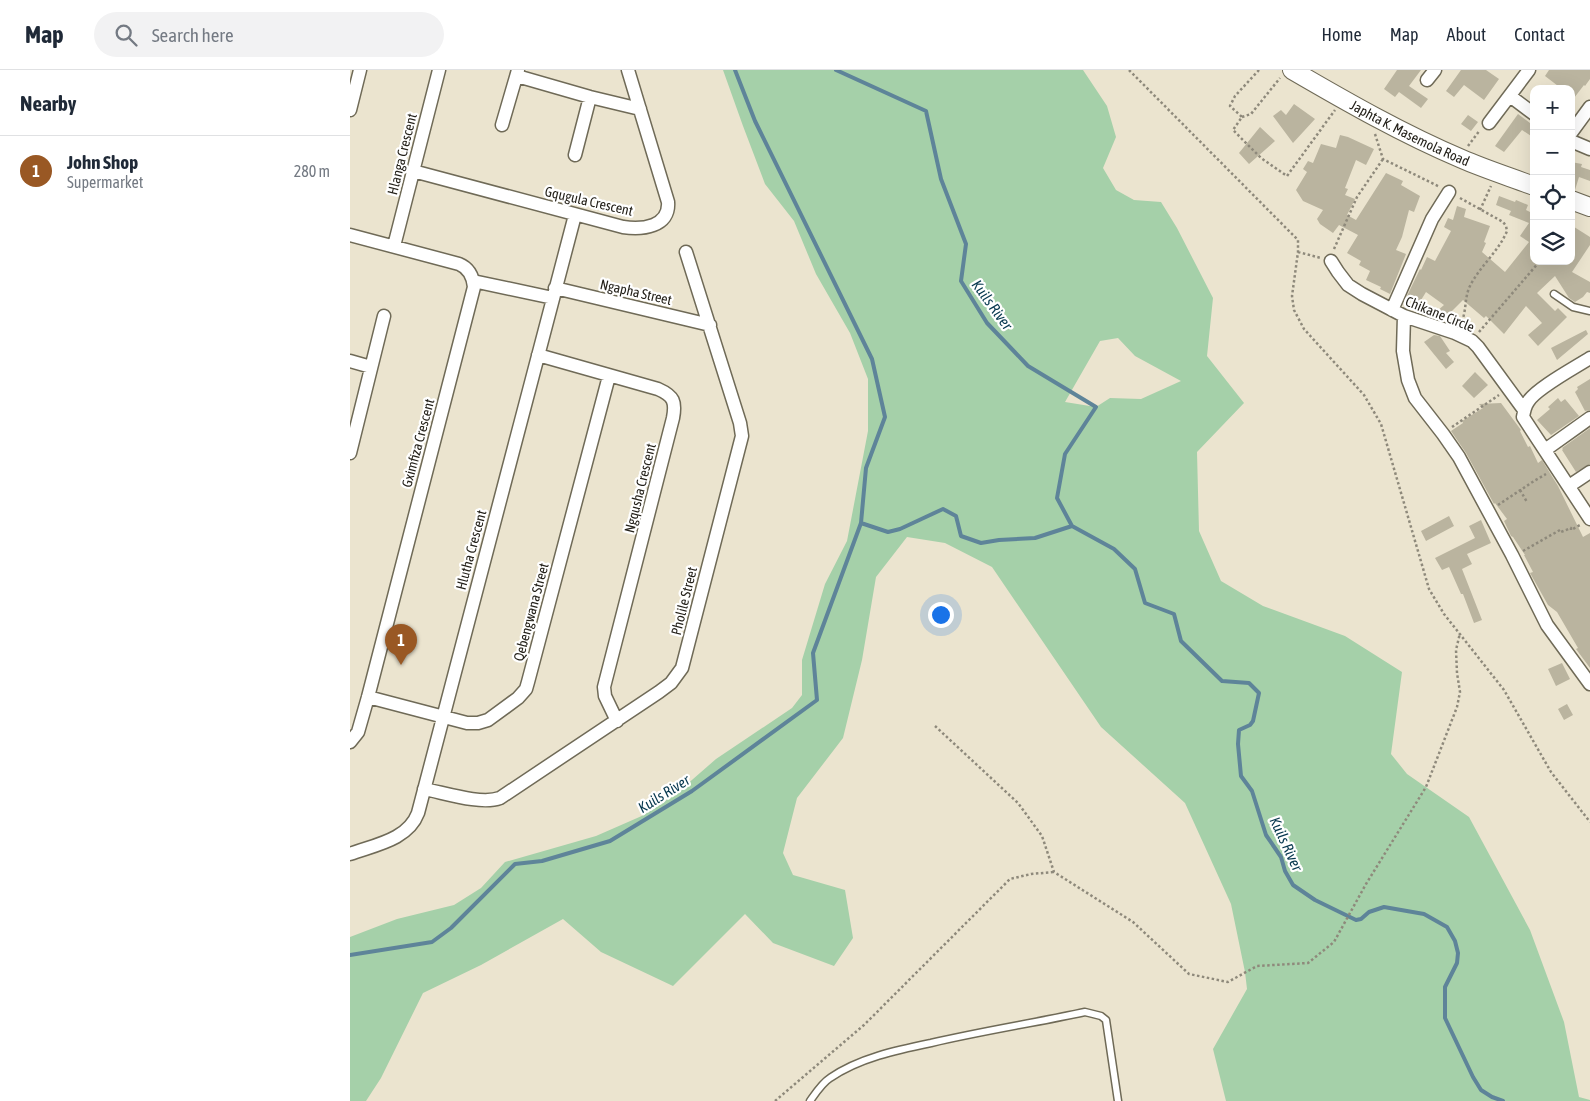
<!DOCTYPE html>
<html lang="en">
<head>
<meta charset="utf-8">
<style>
  :root { --surface:#fff; --page:#f2f2f3; --text:#1f2937; --muted:#747a83; --line:#e0e1e3; --accent:#995824 }
  body { margin:0; font-family:"Asap Condensed",sans-serif; background:var(--page); color:var(--text) }
  .controls { position:absolute; right:15px; top:15px; display:grid; overflow:hidden; border-radius:10px; box-shadow:0 5px 20px #0002 }
  .controls button { width:45px; height:45px; display:grid; place-items:center; padding:0; border:0; border-bottom:1px solid var(--line); background:var(--surface); color:var(--text); font:25px sans-serif }
  .you { position:absolute; left:590px; top:544px; width:18px; height:18px; margin:-12px; border:4px solid #fff; border-radius:50%; background:#1a73e8; box-shadow:0 0 0 8px #1a73e833 }
  .badge { display:grid; place-items:center; width:32px; height:32px; border-radius:50%; background:var(--accent); color:#fff; font-size:16px; font-weight:700 }
  .pin { position:absolute; translate:-50% -41px; filter:drop-shadow(0 1px 2px #0008) }
  .pin::after { content:''; position:absolute; top:26px; width:18px; height:15px; background:inherit; clip-path:polygon(0 0,100% 0,50% 100%) }
  .list { margin:0; padding:0; list-style:none }
  h2 { display:flex; justify-content:space-between; align-items:center; height:65px; margin:0; padding:0 20px; font-size:21px }
  h2 small { font-size:16px; font-weight:400; color:var(--muted) }
  .list li { display:grid; grid-template-columns:32px 1fr auto; gap:15px; align-items:center; box-sizing:border-box; height:70px; padding:0 20px; border-top:1px solid var(--line) }
  .list b { display:block; font-size:19px; white-space:nowrap }
  .list p { margin:0; font-size:16px; white-space:nowrap; color:var(--muted) }
  .list em { font-size:16px; font-style:normal; color:var(--muted) }
  .icon { flex:none; width:28px; height:28px; fill:none; stroke:currentColor; stroke-width:2; stroke-linecap:round; stroke-linejoin:round }
  .map { position:relative; flex:none; width:1240px; height:1031px; overflow:hidden }
  header { display:flex; align-items:center; gap:30px; box-sizing:border-box; height:70px; padding:0 25px; background:var(--surface); border-bottom:1px solid var(--line) }
  header strong { font-size:24px }
  nav { display:flex; gap:28px; margin-inline-start:auto; font-size:18px }
  .search { width:350px; height:45px; background:var(--page); display:flex; align-items:center; gap:12px; box-sizing:border-box; padding:0 18px; border-radius:28px; color:var(--muted); font-size:19px }
  main { display:flex }
  aside { flex:1; background:var(--surface) }
  .map>svg:first-child { display:block }
  .green { fill:#a5d0a9; fill-rule:evenodd }
  .lines { fill:none; stroke-linecap:round; stroke-linejoin:round }
  .stream { stroke:#5e8499; stroke-width:4 }
  .building { fill:#bab49f }
  .lane-casing { stroke:#6f6a57; stroke-width:9 }
  .street-casing { stroke:#6f6a57; stroke-width:15 }
  .secondary-casing { stroke:#6f6a57; stroke-width:20 }
  .path { stroke:#8e897b; stroke-width:2.5; stroke-dasharray:2.5 2.5; stroke-linecap:butt }
  .lane { stroke:#fff; stroke-width:6 }
  .street { stroke:#fff; stroke-width:12 }
  .secondary { stroke:#fff; stroke-width:18 }
  .labels { text-anchor:middle; stroke-width:4.5; stroke-linejoin:round; paint-order:stroke }
  .street-label { font-size:14px; fill:#24211a; stroke:#fff }
  .water-label { font-size:15px; font-style:italic; fill:#06374e; stroke:#fff }
</style>
</head>
<body>
<header>
<strong>Map</strong>
<div class="search"><svg class="icon" aria-label="search" viewBox="0 0 24 24"><circle cx="10" cy="10" r="6"/><path d="M15 15l6 6"/></svg>Search here</div>
<nav><a>Home</a><a>Map</a><a>About</a><a>Contact</a></nav>
</header>
<main>
<aside>
<h2>Nearby<small></small></h2>
<ul class="list">
<li><span class="badge">1</span><div><b>John Shop</b><p>Supermarket</p></div><em>280 m</em></li>
</ul>
</aside>
<div class="map">
<svg width="1240" height="1031" viewBox="0 0 1240 1031">
  <rect width="100%" height="100%" fill="#ebe4cf"/>
  <!-- green -->
  <path class="green" d="M373,0h360l24,36 9,31 -13,31 13,22 18,10 27,2 16,26 36,70 -6,58 37,47 -47,49 2,79 22,50 42,25 82,30 57,36 -11,82 16,20 62,43 61,113 34,92 15,75 11,3v1h-364l-13,-52 34,-60 -2,-17 -14,-68 -46,-101 -84,-76 -109,-160 -47,-24 -38,-6 -31,40 -14,83 -19,78 -46,60 -14,55 10,22 52,15 8,48 -19,28 -61,-23 -28,-29 -72,72 -72,-34 -38,-33 -82,46 -58,28 -42,85 -15,23h-16v-164l47,-18 57,-14 27,-17 24,-26 91,-26 48,-21 33,-22 39,-34 76,-51 10,-13v-35l23,-76 22,-43 21,-110v-52l-18,-46 -34,-59 -22,-53 -29,-37 -22,-58zM768,268l17,18 46,25 -40,18 -31,-1 -14,9 -31,-5 35,-61z"/>
  <g class="lines">
    <!-- stream -->
    <path class="stream" d="M486,0l90,41 15,68 25,65 -5,37 26,42 41,43 68,41 -31,47 -8,44 15,28 42,23 21,20 10,34 29,11 7,27 41,40 27,2 10,10 -6,28 -3,4 -11,5 -1,14 3,32 11,15 14,44 15,22 4,14 8,14 22,15 41,20 5,-1 8,-7 15,-5 40,7 23,13 8,14 3,12 -1,10 -12,24v31l28,59 8,13 11,7 11,4
      M511,453l27,9 12,-3 43,-20 13,7 5,20 20,7 18,-3 36,-2 37,-12
      M0,885l82,-13 19,-14 64,-64 27,-3 68,-20 82,-50 125,-91 -4,-47 48,-130 5,-55 19,-51 -13,-58 -117,-238 -20,-51"/>
  </g>
  <!-- building -->
  <path class="building" d="M1047,0h24l-12,16 19,13 -7,9 -22,-16 -4,5 -11,-8z
    M1111,0h25l13,9 -15,21 -20,-15 -10,12 -8,-6z
    M1199,0h41v9l-5,7 -1,-1 -13,17v-13h-9l-17,-13z
    M944,34l21,15 -22,24 -20,-27 8,-6 5,5z
    M1168,44l16,12v12l-12,-8 -18,22 -9,-6z
    M1118,45l10,7 -7,9 -10,-7z
    M910,57l15,14 -26,23 -10,-11z
    M990,65l8,2 26,12 -8,16 -10,-5 -11,28 3,1 -3,6 10,4 -8,16 9,5 30,-47 17,8 -2,4 19,11 -6,16 -5,-2 -7,27 -6,13 10,4 -16,40 -10,-5 1,-2 -15,-7 4,-9 -11,-6 2,-4 -14,-8 11,-18 -19,-10 -6,8 -13,-9 -3,-5 6,-9 -20,-9 -7,-11 11,-18 -4,-3 5,-8 5,2 8,-19 15,4z
    M1221,92l11,2 -1,3 9,3v11l-11,-4 -4,13h-4z
    M1149,126l16,6 1,-2 12,5 -2,5 8,4v47h13l5,4 3,-4h16v-36l19,12v8l-18,27 18,10v11l-3,-1 -4,5 -8,5 -6,-4 -14,-22 -18,17 18,18 3,-3 9,9 -29,29 -10,-11 14,-12 -16,-17 -22,28 -18,-18 -2,2 -21,-18 -20,20 -7,-8 8,-7 -18,-13 -8,13 -12,-7 14,-29 1,1 6,-13 8,4 16,-30 -7,-4 4,-9 5,2 4,-14 9,3 -2,8 26,9 -6,16 2,1 -4,9 23,20 24,-30 -9,-6 9,-13 -20,-8 2,-4 -15,-6z
    M1236,260l2,4 -31,26 -6,-12z
    M1084,265l6,1 10,15 -4,2 8,9 -8,7 -22,-27z
    M1125,302l13,13 -14,13 -12,-12z
    M1240,309v31l-5,1 -10,-19 3,-3 -1,-2z
    M1208,328l3,4 4,-3 14,17 -28,19 -14,-15 13,-11 -2,-2z
    M1151,333l20,27 -1,1 8,16 2,-1 8,17 4,-3 16,26 25,51 7,-4v135l-14,-19 2,-1 -21,-36 -9,-7 -18,-32 3,-1 -9,-17h1l-12,-18 -2,-1 -7,-15 3,-2 -12,-16 -1,1 -28,-51 -15,-22 12,-8 -1,-2 21,-13 -4,-4z
    M1240,358v36l-14,8 -14,-22 1,-1 -1,-1z
    M1099,446l5,10 -28,15 -5,-10z
    M1131,450l10,23 -24,11 5,10 -10,5 20,51 -8,3 -11,-29h-2l-12,-27 -7,3 -7,-12 40,-20 -6,-12z
    M1212,593l8,16 -14,7 -8,-17z
    M1217,634l6,11 -9,5 -6,-11z"/>
  <g class="lines">
    <defs>
      <path id="lane" d="M1204,224l19,13 17,4
        M460,1031c5,-7 12,-18 20,-23 29,-20 67,-28 101,-35 51,-12 103,-20 154,-31l16,4 5,4 12,81"/>
      <path id="street" d="M167,6l73,21 50,12
        M1077,10l8,-10
        M1160,26l24,18
        M0,40l10,-40
        M1139,53l40,-53
        M152,55l16,-55
        M1221,63l19,-26
        M1221,71l19,8
        M225,85l15,-58
        M63,101l210,56c19,3 47,0 45,-25l-40,-132
        M0,165l109,29c10,4 14,13 15,23l-106,410 -10,35 -8,10
        M44,176l45,-176
        M981,191l7,11 10,13 14,9 42,22 51,17 17,8 6,6 46,63
        M123,211l80,17
        M205,218l155,37
        M1042,240l40,-91 17,-27
        M1054,246l-1,35 5,29 7,18 28,36 16,23 53,98 35,70 43,59
        M188,285l120,34c16,7 18,13 15,29l-69,269 1,9 12,25
        M1240,288c-14,9 -55,31 -62,44 -3,4 -4,9 -5,15l67,102
        M0,291l21,6
        M1195,380l45,-32
        M0,383l34,-137
        M1219,416l21,-14
        M18,627l99,26h11l10,-3 30,-22 8,-9 2,-7 81,-306
        M74,719c21,4 57,16 76,9l159,-106 12,-9 11,-15 60,-232 -2,-13 -54,-171
        M0,784c24,-9 58,-14 68,-41l157,-598"/>
      <g id="secondary">
        <path id="s1" d="M942,0c55,32 111,64 170,89 23,10 48,18 72,27"/>
        <path d="M1221,130l19,7"/>
      </g>
    </defs>
    <!-- lane casing -->
    <use href="#lane" class="lane-casing"/>
    <!-- street casing -->
    <use href="#street" class="street-casing"/>
    <!-- secondary casing -->
    <use href="#secondary" class="secondary-casing"/>
    <!-- path -->
    <path class="path" d="M779,0l169,170v12l-6,44 2,14 10,19 60,66 17,29 48,165 15,25 60,76 47,82 39,50
      M909,0l-24,26 -5,10 12,11 -9,13 28,28 26,18 48,-66
      M892,47l9,-3 29,-36
      M1025,64l8,25 57,28
      M1118,76l12,-16
      M1110,128l43,24 3,4 1,5c-8,20 -27,35 -37,55 -6,12 -3,25 -9,37
      M1130,140l11,-24
      M984,179l23,-52 26,-38
      M948,182l23,6
      M1129,262l61,-71
      M1102,357l47,-32
      M1170,420l7,12
      M1148,435l36,-24 12,-7
      M1173,481l37,-21 1,2 10,-4v2l9,-5
      M585,656l83,77 24,33 12,36 79,50 56,52 39,8 29,-16 51,-3 26,-21 32,-58 60,-97 31,-80 3,-15 -3,-19 -1,-23 4,-17
      M425,1031l89,-76 146,-146 21,-5 23,-2"/>
    <!-- lane -->
    <use href="#lane" class="lane"/>
    <!-- street -->
    <use href="#street" class="street"/>
    <!-- secondary -->
    <use href="#secondary" class="secondary"/>
  </g>
  <g class="labels">
    <!-- street labels -->
    <g class="street-label">
      <text dy="5" stroke="none"><textPath href="#s1" startOffset="134">Japhta K. Masemola Road</textPath></text>
      <text transform="translate(52 84) rotate(-76)" y="5">Hlanga Crescent</text>
      <text transform="translate(239 131) rotate(13)" y="5">Gqugula Crescent</text>
      <text transform="translate(286 222) rotate(13)" y="5">Ngapha Street</text>
      <text transform="translate(1090 244) rotate(22)" y="5">Chikane Circle</text>
      <text transform="translate(68 373) rotate(-75)" y="5">Gximfiza Crescent</text>
      <text transform="translate(290 418) rotate(-76)" y="5">Ngqusha Crescent</text>
      <text transform="translate(121 480) rotate(-75)" y="5">Hlutha Crescent</text>
      <text transform="translate(334 531) rotate(-76)" y="5">Pholile Street</text>
      <text transform="translate(181 542) rotate(-75)" y="5">Qebengwana Street</text>
    </g>
    <!-- water labels -->
    <g class="water-label">
      <text transform="translate(642 235) rotate(54)" y="5">Kuils River</text>
      <text transform="translate(314 724) rotate(-32)" y="5">Kuils River</text>
      <text transform="translate(936 774) rotate(65)" y="5">Kuils River</text>
    </g>
  </g>
</svg>
<div class="controls">
<button>+</button>
<button>−</button>
<button><svg class="icon" aria-label="locate" viewBox="0 0 24 24"><circle cx="12" cy="12" r="6"/><path d="M12 2v4M12 18v4M2 12h4M18 12h4"/></svg></button>
<button><svg class="icon" aria-label="layers" viewBox="0 0 24 24"><path d="M12 4l9 5-9 5-9-5zM3 14l9 5 9-5"/></svg></button>
</div>
<div class="you"></div>
<div class="pin badge" style="left:51px;top:595px">1</div>
</div>
</main>
</body>
</html>
